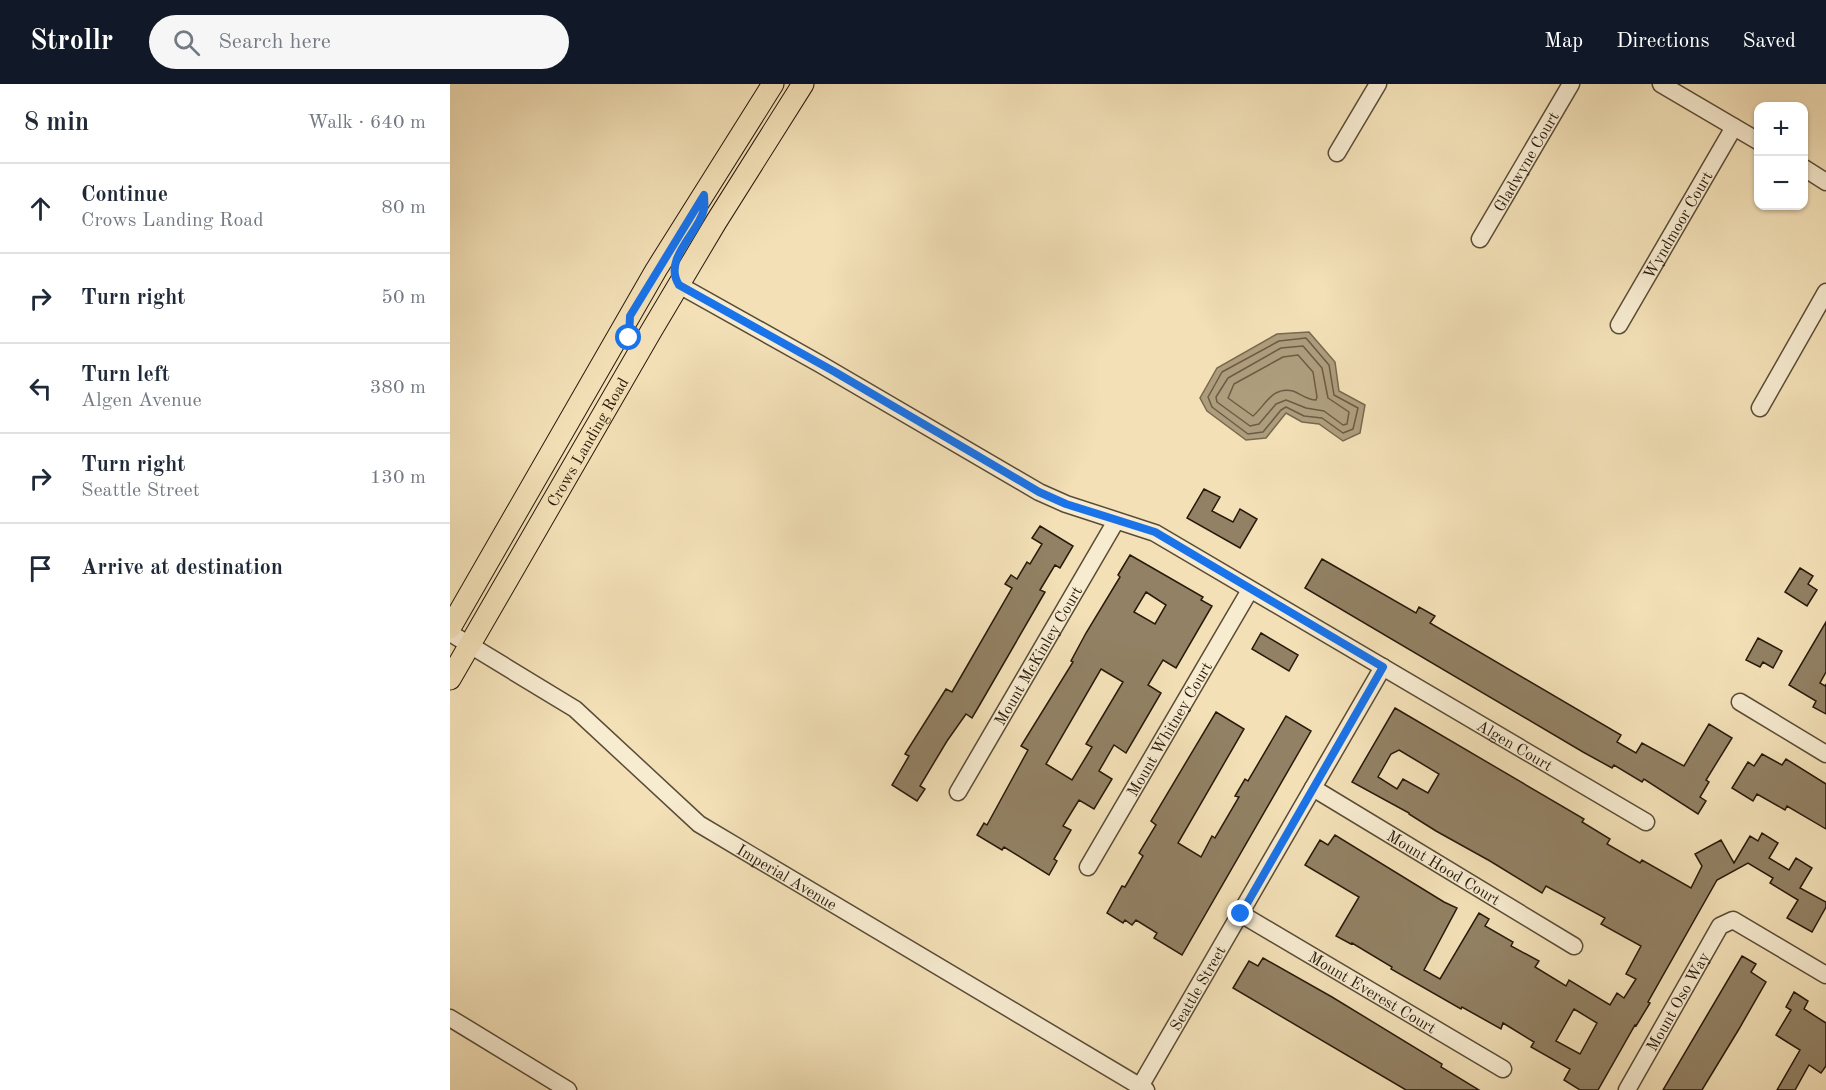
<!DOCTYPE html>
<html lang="en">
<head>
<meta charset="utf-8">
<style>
  :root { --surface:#fff; --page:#f6f6f7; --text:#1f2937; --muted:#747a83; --line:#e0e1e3; --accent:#111827 }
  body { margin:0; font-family:"Old Standard TT",serif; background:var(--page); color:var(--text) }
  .controls { position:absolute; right:18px; top:18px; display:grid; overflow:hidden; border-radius:12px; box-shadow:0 2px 4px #0004 }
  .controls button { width:54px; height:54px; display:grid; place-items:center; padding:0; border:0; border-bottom:2px solid var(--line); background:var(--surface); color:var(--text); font:30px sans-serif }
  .stop { position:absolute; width:18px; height:18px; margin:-14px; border:4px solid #1a73e8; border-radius:50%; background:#fff }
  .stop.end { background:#1a73e8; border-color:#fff; box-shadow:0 2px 6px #0008 }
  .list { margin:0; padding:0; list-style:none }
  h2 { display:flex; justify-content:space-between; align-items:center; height:78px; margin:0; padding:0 24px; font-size:26px }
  h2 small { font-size:20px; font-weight:400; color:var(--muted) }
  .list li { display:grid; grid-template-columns:39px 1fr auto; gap:18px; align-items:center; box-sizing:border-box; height:90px; padding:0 24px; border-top:2px solid var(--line) }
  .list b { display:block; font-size:22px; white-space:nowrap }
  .list p { margin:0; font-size:20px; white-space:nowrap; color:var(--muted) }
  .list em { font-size:20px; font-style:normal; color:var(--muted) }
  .icon { flex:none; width:33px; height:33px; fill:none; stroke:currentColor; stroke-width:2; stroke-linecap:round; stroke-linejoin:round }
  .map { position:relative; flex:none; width:1376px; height:1006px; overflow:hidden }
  header { display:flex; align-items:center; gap:36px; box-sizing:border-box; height:84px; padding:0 30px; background:var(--accent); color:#fff }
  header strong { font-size:28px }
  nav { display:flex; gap:33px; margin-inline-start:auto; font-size:21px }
  .search { width:420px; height:54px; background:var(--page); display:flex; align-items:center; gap:15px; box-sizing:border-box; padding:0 21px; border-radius:33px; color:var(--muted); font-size:22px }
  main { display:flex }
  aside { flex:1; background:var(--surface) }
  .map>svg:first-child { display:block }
  .water { fill:#ae9d7d; stroke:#78694f; stroke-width:1.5 }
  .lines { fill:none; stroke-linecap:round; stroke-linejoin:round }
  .shore { stroke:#6b5c44; stroke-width:1.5 }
  .building { fill:#928164; stroke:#281a0b; stroke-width:1.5; fill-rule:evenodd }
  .minor-casing { stroke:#5b4c36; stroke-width:19 }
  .major-casing { stroke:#281a0b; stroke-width:23 }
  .minor { stroke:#f7ebd0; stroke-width:16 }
  .major { stroke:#f3e0b7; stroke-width:21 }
  .route { stroke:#1a73e8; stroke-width:8 }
  .labels { text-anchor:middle; stroke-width:6; stroke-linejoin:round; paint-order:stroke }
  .street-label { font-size:16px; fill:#281a0b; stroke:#f7ebd0 }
</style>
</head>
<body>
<header>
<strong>Strollr</strong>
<div class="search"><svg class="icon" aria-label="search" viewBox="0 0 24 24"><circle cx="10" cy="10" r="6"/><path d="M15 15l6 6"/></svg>Search here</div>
<nav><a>Map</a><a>Directions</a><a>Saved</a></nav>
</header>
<main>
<aside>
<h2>8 min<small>Walk · 640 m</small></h2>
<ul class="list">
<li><svg class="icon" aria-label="ahead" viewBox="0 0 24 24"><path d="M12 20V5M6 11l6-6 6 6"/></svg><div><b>Continue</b><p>Crows Landing Road</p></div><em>80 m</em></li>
<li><svg class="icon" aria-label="right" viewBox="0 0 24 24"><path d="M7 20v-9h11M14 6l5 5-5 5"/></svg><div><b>Turn right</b></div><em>50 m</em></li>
<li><svg class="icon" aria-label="left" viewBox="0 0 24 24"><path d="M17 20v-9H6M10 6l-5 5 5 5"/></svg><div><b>Turn left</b><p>Algen Avenue</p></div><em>380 m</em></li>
<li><svg class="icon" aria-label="right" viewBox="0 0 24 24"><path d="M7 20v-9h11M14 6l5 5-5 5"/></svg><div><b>Turn right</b><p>Seattle Street</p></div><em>130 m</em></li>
<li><svg class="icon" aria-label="arrive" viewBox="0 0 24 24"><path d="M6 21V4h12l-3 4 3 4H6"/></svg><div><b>Arrive at destination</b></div></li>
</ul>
</aside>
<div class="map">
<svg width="1376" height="1006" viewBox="0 0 1376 1006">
  <rect width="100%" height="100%" fill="#f3e0b7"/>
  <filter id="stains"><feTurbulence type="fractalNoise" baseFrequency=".00333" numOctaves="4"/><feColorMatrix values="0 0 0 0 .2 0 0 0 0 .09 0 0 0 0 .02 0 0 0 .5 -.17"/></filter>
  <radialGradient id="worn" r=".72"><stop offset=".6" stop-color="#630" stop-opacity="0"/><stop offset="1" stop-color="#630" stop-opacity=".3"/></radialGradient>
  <!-- water -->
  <path class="water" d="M859,248l26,30 4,29 26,14 -5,28 -17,8 -24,-17 -17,-2 -16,-9 -20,25 -20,2 -39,-29 -7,-13 17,-30 60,-34z"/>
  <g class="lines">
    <!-- shore -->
    <path class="shore" d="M856,254l23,27 5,30 24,13 -5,21 -10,4 -21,-15 -18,-2 -18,-9 -5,3 -18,22 -15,2 -36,-27 -4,-10 14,-25 57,-31z
      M853,262l19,22 6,30 21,14 -2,12 -4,1 -19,-14 -18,-3 -20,-8 -10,4 -17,20 -9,2 -33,-24 -1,-5 12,-19 53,-30z
      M848,271l15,17 4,25 -1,3c-9,0 -15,-6 -23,-9 -21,-5 -28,15 -40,25l-25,-18 6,-14 49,-27z"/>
  </g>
  <!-- building -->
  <path class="building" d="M754,405l16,8 -8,14 21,11 7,-13 17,10 -17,29 -53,-30z
    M590,442l33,20 -13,22 -5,-3 -15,25 5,2 -66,114 -7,12 -6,-4 -19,27 -27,45 5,3 -8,12 -25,-16 17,-29 -4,-2 41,-65 6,3 11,-19 49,-85 -7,-4 6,-9 6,4 10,-17 3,2 12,-20 -10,-6z
    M680,471l73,42 -2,3 11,6 -36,62 -13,-8 -15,25 13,8 -35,60 -12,-8 -15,26 13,8 -18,30 -15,-9 -16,26 8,4 -17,29 3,2 -8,14 -45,-28 -2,3 -25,-15 7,-12 3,2 41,-75 -7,-4 52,-84 -2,-1 15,-28 34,-56 -2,-2zM696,508l20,13 -11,19 -21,-12zM651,585l22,13 -37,62 6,3 -20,33 -26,-16z
    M872,475l94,54 3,-6 16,9 -5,7 191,112 -4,7 19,11 6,-10 42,23 25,-42 23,14 -26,42 3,2 -9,15 6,4 -8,13 -54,-35 -2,3 -28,-17 -2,3 -29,-16 -278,-164z
    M1350,484l13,8 -5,8 9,6 -10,16 -22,-14z
    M1376,538v50l-6,11 5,3 1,-2v30l-13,-7 3,-6 -27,-16z
    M811,549l37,22 -9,16 -37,-22z
    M1308,554l24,13 -9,17 -10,-6 -3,5 -14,-7z
    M945,624l189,111 -2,3 28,17 -3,5 33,19 2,-3 49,28 11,-22 -7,-12 26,-14 13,23 16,-27 8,5 4,-8 16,10 -9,15 20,12 7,-12 16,10 -12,20 26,14v5l-14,25 -25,-14 11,-18 -28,-17 3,-5 -25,-15 -31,17 -69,122 2,1 -14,23 -1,-1 -37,65h-18l-16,-10 6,-11 -39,-22 3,-5 -31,-19 -2,6 -39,-22 -1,2 -70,-40 1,-2 -40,-24 -1,1 -15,-8 23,-39 -54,-32 15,-25 8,5 7,-10 109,67 13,6 -33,62 16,9 39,-66 10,6 -4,7 28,16 -2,4 28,15 -4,6 31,19 3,-6 41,25 7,-12 7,5 12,-19 -10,-5 15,-28 -40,-22 4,-6 -59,-32 -4,7 -52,-32 -54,-30 -27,-17v-1l-57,-31zM949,666l40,24 -11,19 -25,-14 -6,10 -19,-12 13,-23zM1124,925l23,14 -17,31 -24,-13z
    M766,628l28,17 -66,114 23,14 11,-21 3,2 24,-41 -4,-1 10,-17 3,2 38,-65 25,15 -129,224 -28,-17 3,-5 -21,-13 -4,5 -7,-5 -2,3 -16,-10 15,-27 3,1 18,-31 -4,-3 17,-28 -5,-4z
    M1312,670l20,11 4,-6 40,25v45l-39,-23 -2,4 -28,-16 -4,7 -21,-13 16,-26 6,4z
    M1292,872l14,8 -5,8 15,10 -27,47 -37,61h-39z
    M813,874l69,39 110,67 -1,3 38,23h-73l-173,-102 16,-27 9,5z
    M1344,908l14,9 -4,8 22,14v43l-5,7 -12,-8 -14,25h-18l23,-40 -24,-15 15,-25 -5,-3z"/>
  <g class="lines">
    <defs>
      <g id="minor">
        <path d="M1211,0l97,57"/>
        <path d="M887,69l41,-69"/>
        <path d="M1354,84l22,14"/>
        <path id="s1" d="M1030,155l91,-155"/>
        <path id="s2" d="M229,201l141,79 219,128 27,12 89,29 491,289"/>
        <path id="s3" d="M1169,241l115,-198"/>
        <path d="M1310,324l66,-116"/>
        <path id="s4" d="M0,549l125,76 124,115 447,266"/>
        <path d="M1290,618l86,52"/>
        <path id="s5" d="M863,704l261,158"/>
        <path id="s6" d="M508,708l158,-271"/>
        <path id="s7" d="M638,783l162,-277"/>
        <path id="s8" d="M791,830l262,155"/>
        <path d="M0,934l118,72"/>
        <path id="s9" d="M688,1006l245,-423"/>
        <path id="s10" d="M1177,1006l93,-164 13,-6 93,55"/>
      </g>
      <g id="major">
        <path d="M0,544l206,-358 117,-186"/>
        <path id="s11" d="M0,595l200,-346 66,-111 87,-138"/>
      </g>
    </defs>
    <!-- minor casing -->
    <use href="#minor" class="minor-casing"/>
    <!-- major casing -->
    <use href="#major" class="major-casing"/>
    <!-- minor -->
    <use href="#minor" class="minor"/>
    <!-- major -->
    <use href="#major" class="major"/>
  </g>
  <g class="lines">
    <!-- route -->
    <path class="route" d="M179,254l1,-22 74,-121c0,4 1,10 0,14 -5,24 -42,50 -25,76l156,87 204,120 27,12 89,28 228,135 -142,247"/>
  </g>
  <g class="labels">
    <!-- street labels -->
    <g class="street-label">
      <text dy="6" stroke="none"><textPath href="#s1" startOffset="90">Gladwyne Court</textPath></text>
      <text dy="6" stroke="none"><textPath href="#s3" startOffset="116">Wyndmoor Court</textPath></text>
      <text dy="6" stroke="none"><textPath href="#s11" startOffset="274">Crows Landing Road</textPath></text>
      <text dy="6" stroke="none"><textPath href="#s6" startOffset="158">Mount McKinley Court</textPath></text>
      <text dy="6" stroke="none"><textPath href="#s7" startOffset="160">Mount Whitney Court</textPath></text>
      <text dy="6" stroke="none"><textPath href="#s2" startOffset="956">Algen Court</textPath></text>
      <text dy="6" stroke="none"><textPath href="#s5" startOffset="153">Mount Hood Court</textPath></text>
      <text dy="6" stroke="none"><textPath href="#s4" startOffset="418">Imperial Avenue</textPath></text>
      <text dy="6" stroke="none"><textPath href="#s9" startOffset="118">Seattle Street</textPath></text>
      <text dy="6" stroke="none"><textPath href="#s8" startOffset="153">Mount Everest Court</textPath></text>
      <text dy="6" stroke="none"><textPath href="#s10" startOffset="102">Mount Oso Way</textPath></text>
    </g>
  </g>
  <rect width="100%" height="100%" filter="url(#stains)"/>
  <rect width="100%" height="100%" fill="url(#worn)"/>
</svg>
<div class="controls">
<button>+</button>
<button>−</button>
</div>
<div class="stop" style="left:179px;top:254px"></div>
<div class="stop end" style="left:791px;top:830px"></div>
</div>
</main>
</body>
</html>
